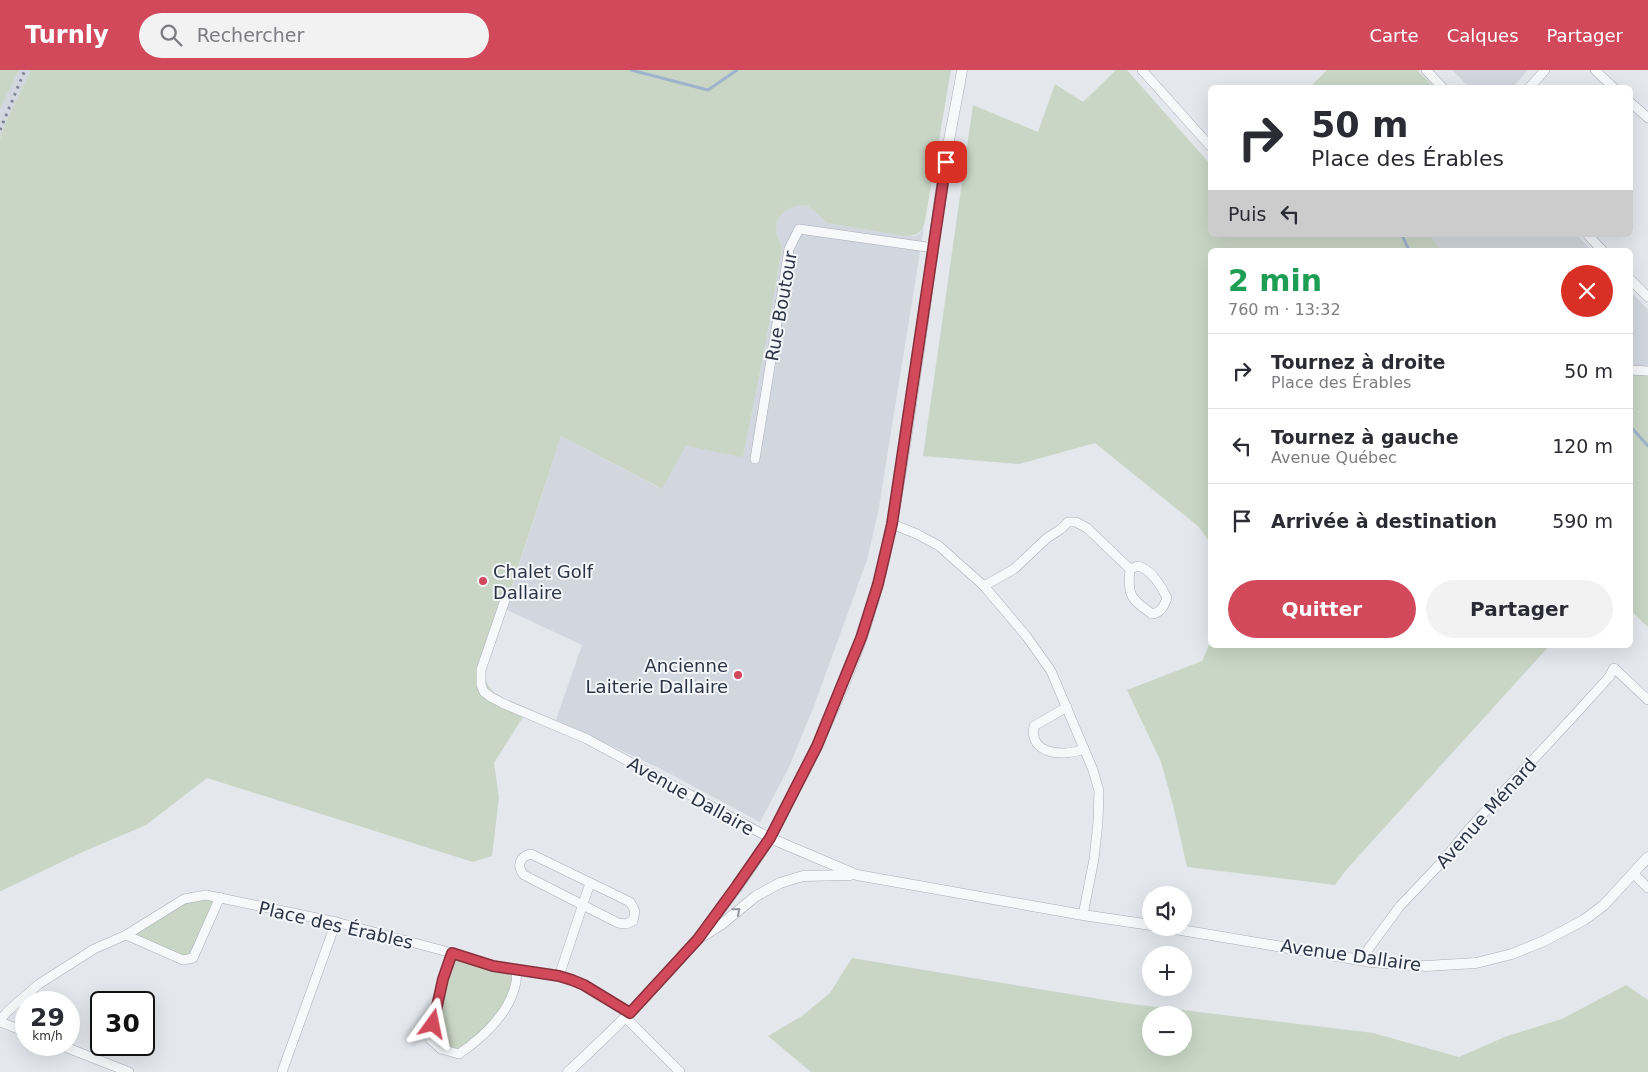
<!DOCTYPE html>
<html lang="fr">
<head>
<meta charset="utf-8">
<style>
	body { margin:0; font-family:"DejaVu Sans",sans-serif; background:#f2f2f3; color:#2b2b33; height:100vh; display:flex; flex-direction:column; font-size:19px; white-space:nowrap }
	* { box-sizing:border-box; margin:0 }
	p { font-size:16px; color:#7c7c81 }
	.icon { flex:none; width:28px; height:28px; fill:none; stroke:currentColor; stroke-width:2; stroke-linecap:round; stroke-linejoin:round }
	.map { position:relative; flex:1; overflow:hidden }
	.side { position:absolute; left:1208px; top:178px; width:425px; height:400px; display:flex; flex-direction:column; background:#fff; border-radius:8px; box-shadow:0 5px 20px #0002 }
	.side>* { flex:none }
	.top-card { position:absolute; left:1208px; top:15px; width:425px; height:152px; border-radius:8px; box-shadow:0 5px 20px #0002; background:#fff; color:#2b2b33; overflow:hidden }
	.tools { position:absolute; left:1142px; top:816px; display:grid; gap:10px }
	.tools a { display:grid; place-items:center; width:50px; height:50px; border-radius:50%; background:#fff; box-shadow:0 5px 20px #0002; font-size:25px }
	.speed { position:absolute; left:15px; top:921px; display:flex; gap:10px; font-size:25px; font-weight:700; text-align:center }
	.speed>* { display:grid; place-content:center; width:65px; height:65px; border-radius:50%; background:#fff; box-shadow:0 5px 20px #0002; line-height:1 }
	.speed small { font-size:12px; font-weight:400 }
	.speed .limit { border:2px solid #111; border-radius:8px; background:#fff; color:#111 }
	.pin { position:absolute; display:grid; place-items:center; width:42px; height:42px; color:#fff; margin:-21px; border-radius:10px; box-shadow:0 2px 8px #0006 }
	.me { position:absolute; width:55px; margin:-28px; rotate:12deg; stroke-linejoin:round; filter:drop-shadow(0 0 4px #0008) }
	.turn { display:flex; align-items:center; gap:18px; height:105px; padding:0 20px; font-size:22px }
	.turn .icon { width:65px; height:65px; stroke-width:2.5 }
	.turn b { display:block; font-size:35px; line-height:42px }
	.then { display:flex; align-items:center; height:48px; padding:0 20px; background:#0003; gap:10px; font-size:19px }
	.round { display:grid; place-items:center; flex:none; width:52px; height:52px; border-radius:26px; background:#f2f2f3 }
	.headline { display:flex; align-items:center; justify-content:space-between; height:85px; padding:0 20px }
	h1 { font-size:30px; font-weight:700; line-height:38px; color:#1e9e55 }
	.button { display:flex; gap:10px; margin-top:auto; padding:10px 20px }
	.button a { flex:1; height:58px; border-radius:30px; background:#d1495b; color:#fff; font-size:20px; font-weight:700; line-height:58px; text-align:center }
	.button a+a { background:#f2f2f3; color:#2b2b33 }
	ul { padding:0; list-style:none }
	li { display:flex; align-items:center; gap:15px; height:75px; padding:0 20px; border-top:1px solid #e1e1e2 }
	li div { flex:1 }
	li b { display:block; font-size:19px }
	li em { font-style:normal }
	header { display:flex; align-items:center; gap:30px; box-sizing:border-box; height:70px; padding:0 25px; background:#d1495b; color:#fff }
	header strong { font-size:24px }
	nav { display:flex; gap:28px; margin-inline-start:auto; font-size:18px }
	.search { width:350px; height:45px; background:#f2f2f3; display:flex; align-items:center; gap:12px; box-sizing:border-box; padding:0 18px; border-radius:28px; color:#7c7c81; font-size:19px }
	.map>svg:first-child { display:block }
	.built { fill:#d2d6de }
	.green { fill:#c9d6c5; fill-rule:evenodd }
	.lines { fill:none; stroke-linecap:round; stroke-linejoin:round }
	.stream { stroke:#9fb4cc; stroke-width:3 }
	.minor-casing { stroke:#a9aeb7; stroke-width:10 }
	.tertiary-casing { stroke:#a9aeb7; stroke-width:11 }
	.minor { stroke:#f7f8fa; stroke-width:9 }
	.tertiary { stroke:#f7f8fa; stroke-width:10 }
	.rail { stroke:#7d8696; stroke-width:3; stroke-dasharray:2.5 5; stroke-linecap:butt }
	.oneway { stroke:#9196a0 }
	.route-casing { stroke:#882f3b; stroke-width:12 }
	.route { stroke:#d1495b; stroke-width:9 }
	.poi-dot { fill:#d1495b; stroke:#f4f6f9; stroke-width:2 }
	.labels { text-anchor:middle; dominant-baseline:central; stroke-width:4; stroke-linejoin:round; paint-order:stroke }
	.street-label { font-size:18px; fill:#2b3445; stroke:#f4f6f9 }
	.poi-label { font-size:18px; fill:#2b3445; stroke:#f4f6f9; text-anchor:start }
</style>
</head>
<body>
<header>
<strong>Turnly</strong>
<div class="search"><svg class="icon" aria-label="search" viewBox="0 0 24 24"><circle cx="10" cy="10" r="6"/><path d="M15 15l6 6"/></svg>Rechercher</div>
<nav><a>Carte</a><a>Calques</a><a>Partager</a></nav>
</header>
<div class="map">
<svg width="1648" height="1002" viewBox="0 0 1648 1002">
	<rect width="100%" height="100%" fill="#e4e7ec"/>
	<g class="built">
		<polygon points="19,0 31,0 4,56 0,69 0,39"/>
		<polygon points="1452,0 1528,0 1512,18 1469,17"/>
		<polygon points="802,135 808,136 827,153 904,166 915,166 919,164 924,157 878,443 867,490 814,636 789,697 760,752 659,698 556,650 582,575 505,539 561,366 661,419 686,376 743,386 765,277 782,178 776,161 777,151 782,144 792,137"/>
		<polygon points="1429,165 1577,165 1591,180 1441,180"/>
		<polygon points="1630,221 1648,240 1648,301 1630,300"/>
	</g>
	<g class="green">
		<polygon points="0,0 19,0 0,39"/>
		<path d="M 31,0 L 951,0 L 925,151 C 922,164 916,166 904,166 L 827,153 L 808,136 L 802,135 L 792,137 L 782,144 L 777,151 L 776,161 L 782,178 L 765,277 L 743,387 L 686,376 L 662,419 L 561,366 L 484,601 C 486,626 509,632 528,639 L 494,693 L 499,727 L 492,786 L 473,792 L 207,708 L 146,755 L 78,784 L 1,821 L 0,821 L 0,69 L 4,56 Z"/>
		<polygon points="1116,0 1127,0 1210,94 1210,165 1429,165 1441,180 1210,180 1210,473 1199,457 1095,373 1019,394 923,386 973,35 1038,62 1055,14 1083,32"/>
		<polygon points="1327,0 1417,0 1434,17 1310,17"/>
		<polygon points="1630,300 1648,301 1648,557 1630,540"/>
		<polygon points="1210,573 1210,575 1550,575 1346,800 1335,815 1187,797 1173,735 1161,692 1127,620 1202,591"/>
		<polygon points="220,827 198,878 183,890 126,865 184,829"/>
		<polygon points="452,883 517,900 504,942 459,984 430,969"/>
		<path d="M 852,888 L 1124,933 L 1373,963 L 1459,987 L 1507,966 L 1562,949 L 1626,915 L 1648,930 L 1648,1002 L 811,1002 L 768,966 L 802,946 L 830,923 ZM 1151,945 L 1184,945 L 1184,978 L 1151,978 Z"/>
	</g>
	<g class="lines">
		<g class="stream">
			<polyline points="631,0 708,20 737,0"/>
			<polyline points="1402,165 1409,180"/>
			<polyline points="1630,356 1648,376"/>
		</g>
		<defs>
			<g id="minor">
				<polyline points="1142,0 1210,76"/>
				<polyline points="1426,0 1443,18"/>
				<polyline points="1595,0 1614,18"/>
				<polyline points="1529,18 1545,0"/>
				<polyline points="1630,32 1648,48"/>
				<polyline points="1588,165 1602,180"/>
				<polyline points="1630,209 1648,227"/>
				<polyline points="1630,300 1648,301"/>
				<polyline points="755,389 789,179 799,159 934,178"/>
				<polyline points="892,454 917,464 939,476 984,516 1027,567 1051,601 1093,700 1099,721 1098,752 1094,789 1083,845"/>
				<path d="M 1138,496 C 1151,499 1162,517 1167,528 C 1164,536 1161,543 1152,544 C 1131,529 1127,526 1130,499 Z"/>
				<polyline points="984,516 1014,499 1047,468 1061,459 1068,452 1076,452 1087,458 1130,499"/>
				<polyline points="506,527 481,600 481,615 484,622 491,627 502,633 587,669 770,768"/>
				<path d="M 1067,637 L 1034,656 C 1028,685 1065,687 1084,679"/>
				<path d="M 531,784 L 630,832 L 635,841 L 633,851 L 626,854 L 618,853 L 524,805 C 516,796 520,786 531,784 Z"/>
				<polyline points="1634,804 1648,818"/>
				<polyline points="126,865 183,890 193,888 220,827"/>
				<path d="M 452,883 L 443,909 L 430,969 L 441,979 L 459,984 C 482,968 508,945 515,916 C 517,911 516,905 517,900"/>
				<polyline points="1361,889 1400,836 1440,794 1469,759 1582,637 1609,607 1614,598 1648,630"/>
				<polyline points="559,906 590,813"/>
				<polyline points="626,948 680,1002"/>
				<polyline points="0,950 8,941 39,914 94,879 126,865 184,829 206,825 336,852 452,883 493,896 559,906 572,910 584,915 630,943"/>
				<polyline points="0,952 26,962"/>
				<polyline points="60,975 129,1002"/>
				<polyline points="282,1002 336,852"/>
			</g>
			<g id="tertiary">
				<polyline points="770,768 857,805 1083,845 1151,855"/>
				<polyline points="1169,858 1372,892 1426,896 1476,893 1512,884 1544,871 1584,850 1604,835 1648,787"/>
				<polyline points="703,866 722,854 756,826 780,813 803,806 850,805"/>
				<path d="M 568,1002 C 641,935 712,861 765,776 C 777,758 786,737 796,717 C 830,652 861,583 879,511 C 900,427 910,339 923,253 C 930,200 937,146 945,93 C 950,62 957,31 962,0"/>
			</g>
		</defs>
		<use href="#minor" class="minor-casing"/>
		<use href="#tertiary" class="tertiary-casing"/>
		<use href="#minor" class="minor"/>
		<use href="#tertiary" class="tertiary"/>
		<polyline class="rail" points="0,60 25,0"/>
	</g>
	<defs><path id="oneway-chevron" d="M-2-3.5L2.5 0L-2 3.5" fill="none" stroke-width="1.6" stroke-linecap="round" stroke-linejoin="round" transform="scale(1.25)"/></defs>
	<use class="oneway" href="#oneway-chevron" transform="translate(737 841) rotate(-40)"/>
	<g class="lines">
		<defs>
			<polyline id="route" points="433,954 443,909 452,883 493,896 559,906 572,910 584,915 630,943 698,869 736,817 770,768 817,676 861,568 878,514 892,454 946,92"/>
		</defs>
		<use href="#route" class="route-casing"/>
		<use href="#route" class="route"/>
	</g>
	<g class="poi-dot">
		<circle cx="483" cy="511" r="5"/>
		<circle cx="738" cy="605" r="5"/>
	</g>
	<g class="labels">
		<g class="street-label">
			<text transform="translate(781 236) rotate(-80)">Rue Boutour</text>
			<text transform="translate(691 726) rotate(29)">Avenue Dallaire</text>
			<text transform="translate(1486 743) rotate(-48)">Avenue Ménard</text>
			<text transform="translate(336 855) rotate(13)">Place des Érables</text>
			<text transform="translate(1351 885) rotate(8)">Avenue Dallaire</text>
		</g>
		<g class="poi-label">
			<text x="493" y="501">Chalet Golf<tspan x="493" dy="21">Dallaire</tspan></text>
			<text x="728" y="595" text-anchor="end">Ancienne<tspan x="728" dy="21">Laiterie Dallaire</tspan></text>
		</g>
	</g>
</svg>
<div class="tools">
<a><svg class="icon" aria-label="sound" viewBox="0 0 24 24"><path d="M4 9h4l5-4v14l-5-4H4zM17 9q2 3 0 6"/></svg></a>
<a>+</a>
<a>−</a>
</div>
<div class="speed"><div>29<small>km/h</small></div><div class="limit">30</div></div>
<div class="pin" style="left:946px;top:92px;background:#d93025"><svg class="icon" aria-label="arrive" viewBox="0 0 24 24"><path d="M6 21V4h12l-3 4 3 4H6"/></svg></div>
<svg class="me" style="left:433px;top:954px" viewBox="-20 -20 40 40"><path d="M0-17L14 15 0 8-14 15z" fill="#d1495b" stroke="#fff" stroke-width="4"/></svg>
<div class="top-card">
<div class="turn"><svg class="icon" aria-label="right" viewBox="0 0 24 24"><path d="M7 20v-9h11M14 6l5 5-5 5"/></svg><div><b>50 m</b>Place des Érables</div></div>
<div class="then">Puis<svg class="icon" aria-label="left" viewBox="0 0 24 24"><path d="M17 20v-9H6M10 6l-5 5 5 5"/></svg></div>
</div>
<section class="side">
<div class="headline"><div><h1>2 min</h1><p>760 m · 13:32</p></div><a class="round" style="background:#d93025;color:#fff"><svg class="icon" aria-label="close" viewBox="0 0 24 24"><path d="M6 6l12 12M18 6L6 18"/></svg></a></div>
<ul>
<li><svg class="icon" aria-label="right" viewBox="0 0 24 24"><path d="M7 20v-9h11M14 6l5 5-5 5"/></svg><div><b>Tournez à droite</b><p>Place des Érables</p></div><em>50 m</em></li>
<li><svg class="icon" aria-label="left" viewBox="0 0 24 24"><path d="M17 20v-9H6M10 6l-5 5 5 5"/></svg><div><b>Tournez à gauche</b><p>Avenue Québec</p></div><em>120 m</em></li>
<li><svg class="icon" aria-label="arrive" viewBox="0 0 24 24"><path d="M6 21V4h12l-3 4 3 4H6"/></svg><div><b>Arrivée à destination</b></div><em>590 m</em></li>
</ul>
<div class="button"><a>Quitter</a><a>Partager</a></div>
</section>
</div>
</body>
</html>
